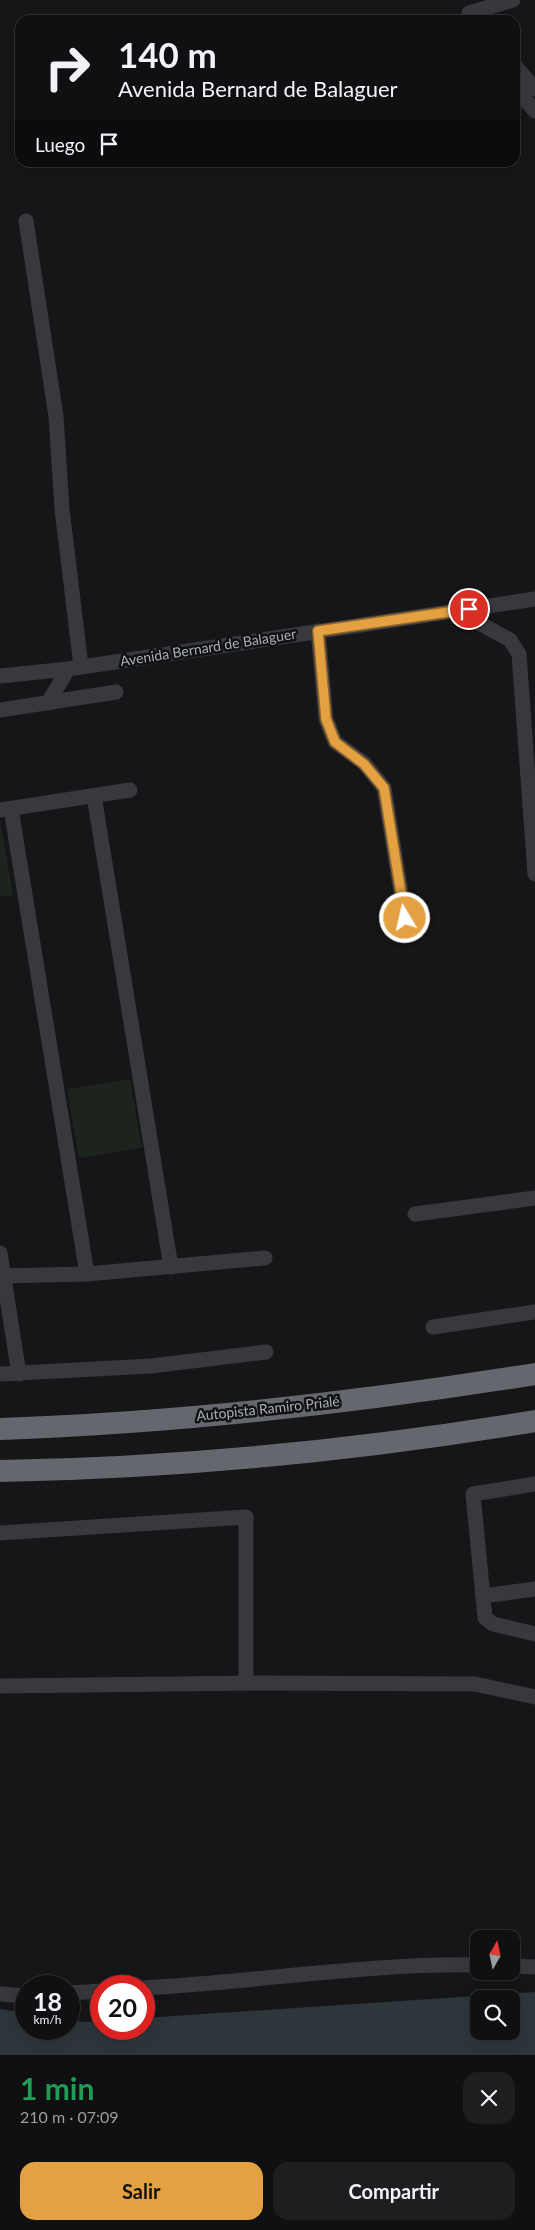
<!DOCTYPE html>
<html lang="es">
<head>
<meta charset="utf-8">
<style>
	body { margin:0; font-family:Lato,sans-serif; background:#1e1e20; color:#f1f3f6; height:100vh; display:flex; flex-direction:column; font-size:19px; white-space:nowrap }
	* { box-sizing:border-box; margin:0 }
	p { font-size:16px; color:#9c9d9f }
	.icon { flex:none; width:28px; height:28px; fill:none; stroke:currentColor; stroke-width:2; stroke-linecap:round; stroke-linejoin:round }
	.map { position:relative; height:2055px; overflow:hidden }
	.side { display:flex; flex-direction:column; background:#101012; flex:1 }
	.side>* { flex:none }
	.banner { position:absolute; left:15px; top:15px; width:505px; height:152px; border-radius:15px; box-shadow:0 5px 20px #0002,0 0 0 1px #303032; background:#101012; color:#f1f3f6; overflow:hidden }
	.needle { width:32px; rotate:9deg }
	.buttons { position:absolute; left:470px; top:1930px; display:grid; gap:10px }
	.buttons a { display:grid; place-items:center; width:50px; height:50px; border-radius:10px; background:#101012; box-shadow:0 5px 20px #0002,0 0 0 1px #303032; font-size:25px }
	.speed { position:absolute; left:15px; top:1975px; display:flex; gap:10px; font-size:25px; font-weight:700; text-align:center }
	.speed>* { display:grid; place-content:center; width:65px; height:65px; border-radius:50%; background:#101012; box-shadow:0 5px 20px #0002,0 0 0 1px #303032; line-height:1 }
	.speed small { font-size:12px; font-weight:400 }
	.speed .limit { border:8px solid #d22; background:#fff; color:#111 }
	.pin { position:absolute; display:grid; place-items:center; width:42px; height:42px; color:#fff; margin:-21px; border:2px solid #fff; border-radius:50%; box-shadow:0 1px 5px #0007 }
	.me { position:absolute; width:55px; margin:-28px; rotate:351deg; stroke-linejoin:round; filter:drop-shadow(0 0 4px #0008) }
	.turn { display:flex; align-items:center; gap:18px; height:105px; padding:0 20px; font-size:22px }
	.turn .icon { width:65px; height:65px; stroke-width:2.5 }
	.turn b { display:block; font-size:35px; line-height:42px }
	.then { display:flex; align-items:center; height:48px; padding:0 20px; background:#0003; gap:10px; font-size:19px }
	.round { display:grid; place-items:center; flex:none; width:52px; height:52px; border-radius:15px; background:#1e1e20 }
	.head { display:flex; align-items:center; justify-content:space-between; height:85px; padding:0 20px }
	h1 { font-size:30px; font-weight:700; line-height:38px; color:#1e9e55 }
	.button { display:flex; gap:10px; margin-top:auto; padding:10px 20px }
	.button a { flex:1; height:58px; border-radius:15px; background:#e4a142; color:#111; font-size:20px; font-weight:700; line-height:58px; text-align:center }
	.button a+a { background:#1e1e20; color:#f1f3f6 }
	.map>svg:first-child { display:block }
	.green { fill:#1d231d }
	.water { fill:#2d363b; fill-rule:evenodd }
	.lines { fill:none; stroke-linecap:round; stroke-linejoin:round }
	.minor { stroke:#37393d; stroke-width:15 }
	.highway { stroke:#64676d; stroke-width:22 }
	.route-casing { stroke:#94692b; stroke-width:12 }
	.route { stroke:#e4a142; stroke-width:9 }
	.labels { text-anchor:middle; dominant-baseline:central; stroke-width:5; stroke-linejoin:round; paint-order:stroke }
	.street-label { font-size:14px; fill:#a9aeb7; stroke:#111113 }
</style>
</head>
<body>
<div class="map">
<svg width="535" height="2055" viewBox="0 0 535 2055">
	<rect width="100%" height="100%" fill="#161618"/>
	<g class="green">
		<polygon points="0,819 13,895 0,897"/>
		<polygon points="130,1079 142,1148 79,1158 67,1089"/>
	</g>
	<path class="water" d="M 535,1992 L 535,2055 L 0,2055 L 0,2009 L 26,2013 L 26,2029 L 69,2029 L 69,2020 L 86,2022 L 101,2021 L 101,2029 L 144,2029 L 144,2018 ZM 479,1999 L 511,1999 L 511,2031 L 479,2031 Z"/>
	<g class="lines">
		<g class="minor">
			<polyline points="469,13 513,0"/>
			<polyline points="515,66 535,89"/>
			<polyline points="515,88 535,111"/>
			<polyline points="26,221 56,416 62,509 81,666"/>
			<polyline points="469,609 479,623 510,640 519,654 535,874"/>
			<polyline points="318,631 326,719 335,742 364,763 384,788 405,917"/>
			<polyline points="0,676 68,669 535,599"/>
			<polyline points="48,703 68,669"/>
			<polyline points="0,710 116,692"/>
			<polyline points="94,796 171,1267"/>
			<polyline points="11,809 87,1274"/>
			<polyline points="0,810 130,790"/>
			<polyline points="415,1214 535,1198"/>
			<polyline points="0,1253 19,1374"/>
			<polyline points="0,1276 87,1274 265,1258"/>
			<polyline points="433,1327 535,1312"/>
			<polyline points="0,1374 151,1366 266,1352"/>
			<polyline points="535,1484 473,1494 485,1618 493,1624 535,1634"/>
			<polyline points="0,1533 246,1517 246,1683"/>
			<polyline points="483,1596 535,1589"/>
			<polyline points="0,1686 256,1683 475,1684 535,1697"/>
			<polyline points="511,1966 535,1967"/>
			<path d="M 144,1988 C 255,1982 367,1963 479,1965"/>
			<polyline points="69,1993 101,1991"/>
			<polyline points="0,1994 26,1996"/>
		</g>
		<g class="highway">
			<path d="M 0,1429 C 178,1423 360,1402 535,1374"/>
			<path d="M 0,1471 C 179,1468 359,1450 535,1421"/>
		</g>
	</g>
	<g class="lines">
		<defs>
			<polyline id="route" points="405,918 384,788 364,764 335,742 326,719 318,631 469,609"/>
		</defs>
		<use href="#route" class="route-casing"/>
		<use href="#route" class="route"/>
	</g>
	<g class="labels">
		<g class="street-label">
			<text transform="translate(208 647) rotate(-9)">Avenida Bernard de Balaguer</text>
			<text transform="translate(268 1408) rotate(-6)">Autopista Ramiro Prialé</text>
		</g>
	</g>
</svg>
<div class="buttons">
<a><svg class="needle" viewBox="-14 -14 28 28"><path d="M0-13l5 13h-10z" fill="#e53935"/><path d="M0 13l5-13h-10z" fill="#9c9d9f"/></svg></a>
<a><svg class="icon" aria-label="search" viewBox="0 0 24 24"><circle cx="10" cy="10" r="6"/><path d="M15 15l6 6"/></svg></a>
</div>
<div class="speed"><div>18<small>km/h</small></div><div class="limit">20</div></div>
<div class="pin" style="left:469px;top:609px;background:#d93025"><svg class="icon" aria-label="arrive" viewBox="0 0 24 24"><path d="M6 21V4h12l-3 4 3 4H6"/></svg></div>
<svg class="me" style="left:405px;top:918px" viewBox="-20 -20 40 40"><circle r="17" fill="#e4a142" stroke="#fff" stroke-width="3"/><path d="M0-11L8 9 0 5-8 9z" fill="#fff"/></svg>
<div class="banner">
<div class="turn"><svg class="icon" aria-label="right" viewBox="0 0 24 24"><path d="M7 20v-9h11M14 6l5 5-5 5"/></svg><div><b>140 m</b>Avenida Bernard de Balaguer</div></div>
<div class="then">Luego<svg class="icon" aria-label="arrive" viewBox="0 0 24 24"><path d="M6 21V4h12l-3 4 3 4H6"/></svg></div>
</div>
</div>
<section class="side">
<div class="head"><div><h1>1 min</h1><p>210 m · 07:09</p></div><a class="round"><svg class="icon" aria-label="close" viewBox="0 0 24 24"><path d="M6 6l12 12M18 6L6 18"/></svg></a></div>
<div class="button"><a>Salir</a><a>Compartir</a></div>
</section>
</body>
</html>
